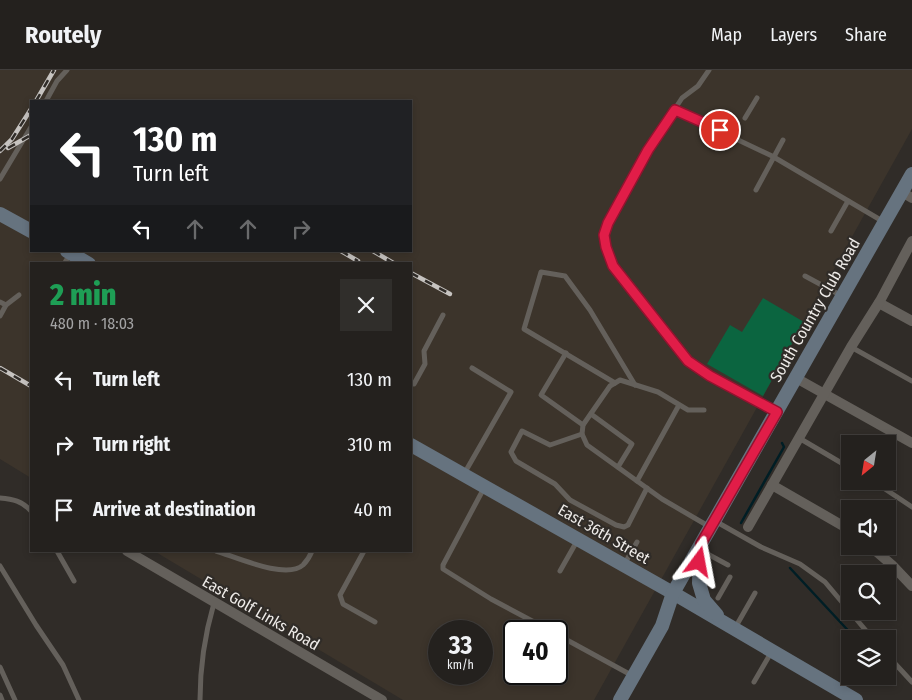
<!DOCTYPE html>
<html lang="en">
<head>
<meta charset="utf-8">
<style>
	body { margin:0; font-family:"Fira Sans Condensed",sans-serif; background:#302e2b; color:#f1f3f6; height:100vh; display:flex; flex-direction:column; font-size:19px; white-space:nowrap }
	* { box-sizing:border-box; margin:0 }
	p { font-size:16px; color:#a3a3a4 }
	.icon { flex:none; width:28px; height:28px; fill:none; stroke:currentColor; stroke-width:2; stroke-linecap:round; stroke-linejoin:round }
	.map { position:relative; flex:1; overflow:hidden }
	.side { position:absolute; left:30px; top:192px; width:382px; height:290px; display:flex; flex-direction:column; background:#24211e; border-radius:0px; box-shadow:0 2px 8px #0003,0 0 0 1px #413e3c }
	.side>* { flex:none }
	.guide { position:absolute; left:30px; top:30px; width:382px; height:152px; border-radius:0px; box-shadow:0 2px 8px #0003,0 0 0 1px #413e3c; background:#202124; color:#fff; overflow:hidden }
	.needle { width:32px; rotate:210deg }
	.controls { position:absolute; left:841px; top:365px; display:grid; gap:10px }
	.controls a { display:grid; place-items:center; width:55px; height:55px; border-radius:0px; background:#24211e; box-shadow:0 2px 8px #0003,0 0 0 1px #413e3c; font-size:25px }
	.speed { position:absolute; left:428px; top:550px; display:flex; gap:10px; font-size:25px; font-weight:700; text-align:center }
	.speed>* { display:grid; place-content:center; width:65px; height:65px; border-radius:50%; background:#24211e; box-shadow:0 2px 8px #0003,0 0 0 1px #413e3c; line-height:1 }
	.speed small { font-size:12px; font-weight:400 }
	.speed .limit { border:2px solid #111; border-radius:8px; background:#fff; color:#111 }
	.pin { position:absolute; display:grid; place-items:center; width:42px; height:42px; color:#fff; margin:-21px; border:2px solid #fff; border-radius:50%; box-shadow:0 1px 5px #0007 }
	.me { position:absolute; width:55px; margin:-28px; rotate:13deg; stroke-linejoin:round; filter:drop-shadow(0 0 4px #0008) }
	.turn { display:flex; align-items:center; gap:18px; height:105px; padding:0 20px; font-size:22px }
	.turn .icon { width:65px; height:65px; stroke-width:2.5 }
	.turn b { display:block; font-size:35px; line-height:42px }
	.lanes { display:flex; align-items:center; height:48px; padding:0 20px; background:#0003; justify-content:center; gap:25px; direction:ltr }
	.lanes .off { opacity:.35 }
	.round { display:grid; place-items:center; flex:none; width:52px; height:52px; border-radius:0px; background:#302e2b }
	.headline { display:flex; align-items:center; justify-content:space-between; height:85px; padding:0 20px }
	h1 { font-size:30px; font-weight:800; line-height:38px; color:#1e9e55 }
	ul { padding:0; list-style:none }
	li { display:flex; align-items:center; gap:15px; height:65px; padding:0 20px }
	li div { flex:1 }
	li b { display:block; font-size:19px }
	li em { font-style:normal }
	header { display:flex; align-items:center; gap:30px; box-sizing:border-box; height:70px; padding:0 25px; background:#24211e; border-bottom:1px solid #413e3c }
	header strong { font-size:24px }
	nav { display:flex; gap:28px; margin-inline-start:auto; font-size:18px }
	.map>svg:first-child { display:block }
	.built { fill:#3c342b; fill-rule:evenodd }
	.green { fill:#0b6540 }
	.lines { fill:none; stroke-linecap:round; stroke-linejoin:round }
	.stream { stroke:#001e25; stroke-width:2.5 }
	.lane { stroke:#64605b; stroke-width:5 }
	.street { stroke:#64605b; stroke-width:10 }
	.secondary { stroke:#66737f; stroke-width:14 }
	.rail-casing { stroke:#c6c3c0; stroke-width:4.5 }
	.rail { stroke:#302c28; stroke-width:2.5; stroke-dasharray:8; stroke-linecap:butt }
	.route-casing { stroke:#92132f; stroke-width:12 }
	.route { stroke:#e11d48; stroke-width:9 }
	.labels { text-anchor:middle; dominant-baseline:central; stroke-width:4.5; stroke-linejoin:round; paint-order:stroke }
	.street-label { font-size:16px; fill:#eeebe8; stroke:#302c28 }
</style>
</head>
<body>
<header>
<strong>Routely</strong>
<nav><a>Map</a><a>Layers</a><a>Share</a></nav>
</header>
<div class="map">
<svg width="912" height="630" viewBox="0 0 912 630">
	<rect width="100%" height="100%" fill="#302c28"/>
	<path class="built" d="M 0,0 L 912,0 L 912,59 L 594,630 L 403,630 L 154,481 L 411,481 L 411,194 L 31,194 L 31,408 L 0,389 ZM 31,31 L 411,31 L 411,181 L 31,181 ZM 439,561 L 481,561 L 481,604 L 439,604 ZM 514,561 L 556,561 L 556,604 L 514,604 Z"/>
	<polygon class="green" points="763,228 804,252 763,326 707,294 730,255 742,262"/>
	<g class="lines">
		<g class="stream">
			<polyline points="741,453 784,377 782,373"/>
			<polyline points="790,498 856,569"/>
		</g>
		<g class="lane">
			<polyline points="709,0 698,16 682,28 648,80 608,153 604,165 606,177 613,197 688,291 710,306 776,342"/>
			<polyline points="46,31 57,11 67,0"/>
			<polyline points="675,40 772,86 884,152"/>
			<polyline points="745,48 757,28"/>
			<polyline points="0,109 31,57"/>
			<polyline points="756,120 783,70"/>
			<polyline points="831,161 848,131"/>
			<polyline points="64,194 70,184"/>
			<polyline points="805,206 842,226"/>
			<polyline points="0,232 6,235 0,246"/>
			<polyline points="6,235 19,225"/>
			<polyline points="851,277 912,311"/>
			<polyline points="566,283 541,325 583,355"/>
			<polyline points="615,313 524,259 541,202 565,206 590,240 635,315"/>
			<polyline points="414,314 425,294 424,281 443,245"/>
			<polyline points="704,340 688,340 658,322 620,310 610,316 583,355 582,364 587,375 662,429 710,457"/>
			<polyline points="591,344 632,374 618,397"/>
			<polyline points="582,364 550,375 522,361 511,382 516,391 555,414 570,430 616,455 624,457 628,455 647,418"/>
			<polyline points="799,368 850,398"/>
			<polyline points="464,404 511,322 472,298"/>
			<polyline points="637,411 679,335"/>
			<polyline points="873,411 912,437"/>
			<polyline points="484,418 443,495 443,499 491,529 551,561"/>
			<path d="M 0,428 C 13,429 22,431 31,441"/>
			<polyline points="715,451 761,477 800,494 825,512 873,569"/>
			<polyline points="57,481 74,511"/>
			<path d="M 216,481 C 236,487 286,510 303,495 C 307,491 310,486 312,481"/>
			<polyline points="364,481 340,525 343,534 375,552"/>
			<polyline points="702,481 728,495"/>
			<polyline points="625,493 637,472"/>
			<polyline points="0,496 36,555 63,595 79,630"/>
			<polyline points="560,501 577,471"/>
			<polyline points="718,528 730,507"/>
			<polyline points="735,558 755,523"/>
			<polyline points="556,564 633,606"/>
			<polyline points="888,586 912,612"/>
			<polyline points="0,597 15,630"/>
			<polyline points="754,612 772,581"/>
			<polyline points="0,625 2,630"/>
			<path d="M 200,630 C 200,597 205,564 214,533"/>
		</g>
		<g class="street">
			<polyline points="902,122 912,128"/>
			<polyline points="879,233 912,251"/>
			<polyline points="796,308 912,373"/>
			<polyline points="772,415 850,460"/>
			<polyline points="748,457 851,277 880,231 912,171"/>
			<polyline points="870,476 892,495 912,516"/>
			<polyline points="127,481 382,630"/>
		</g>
		<g class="secondary">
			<polyline points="0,144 31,161"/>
			<polyline points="67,181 89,194"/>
			<polyline points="411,375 673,523 856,630"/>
			<polyline points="700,480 699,513 704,530 717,545"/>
			<polyline points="620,630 662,556 673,523 912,104"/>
		</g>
		<defs>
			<g id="rail">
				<polyline points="36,31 54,0"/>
				<polyline points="8,78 31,65"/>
				<polyline points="0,81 12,69 31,39"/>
				<polyline points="341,181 358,191"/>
				<polyline points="373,181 395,194"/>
				<polyline points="411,203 450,224"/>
				<polyline points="0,298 31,316"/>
			</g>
		</defs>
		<use href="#rail" class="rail-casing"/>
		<use href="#rail" class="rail"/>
	</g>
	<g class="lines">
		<defs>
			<polyline id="route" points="699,492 701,474 777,342 710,306 688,291 613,196 606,177 604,165 608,153 648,80 675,40 720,60"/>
		</defs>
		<use href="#route" class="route-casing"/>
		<use href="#route" class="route"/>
	</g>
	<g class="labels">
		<g class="street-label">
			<text transform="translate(815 240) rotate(-60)">South Country Club Road</text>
			<text transform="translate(604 464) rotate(30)">East 36th Street</text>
			<text transform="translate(261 543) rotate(30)">East Golf Links Road</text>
		</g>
	</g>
</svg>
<div class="controls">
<a><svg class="needle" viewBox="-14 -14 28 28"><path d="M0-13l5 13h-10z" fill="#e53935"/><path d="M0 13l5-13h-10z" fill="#a3a3a4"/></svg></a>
<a><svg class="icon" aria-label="sound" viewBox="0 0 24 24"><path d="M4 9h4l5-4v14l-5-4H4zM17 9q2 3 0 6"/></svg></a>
<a><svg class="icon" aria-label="search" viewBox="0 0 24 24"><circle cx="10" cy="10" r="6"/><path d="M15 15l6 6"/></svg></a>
<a><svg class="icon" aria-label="layers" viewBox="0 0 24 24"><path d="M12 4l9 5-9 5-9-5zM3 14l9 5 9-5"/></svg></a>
</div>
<div class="speed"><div>33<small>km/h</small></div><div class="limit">40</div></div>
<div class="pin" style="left:720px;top:60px;background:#d93025"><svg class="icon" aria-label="arrive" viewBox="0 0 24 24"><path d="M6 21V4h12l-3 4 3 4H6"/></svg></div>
<svg class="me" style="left:699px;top:492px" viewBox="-20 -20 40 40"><path d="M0-17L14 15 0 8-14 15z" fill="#e11d48" stroke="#fff" stroke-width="4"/></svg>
<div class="guide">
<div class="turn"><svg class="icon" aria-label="left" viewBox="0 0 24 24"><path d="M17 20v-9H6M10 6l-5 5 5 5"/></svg><div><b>130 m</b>Turn left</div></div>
<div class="lanes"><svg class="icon" aria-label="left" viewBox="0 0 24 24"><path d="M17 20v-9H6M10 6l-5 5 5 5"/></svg><svg class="icon off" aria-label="ahead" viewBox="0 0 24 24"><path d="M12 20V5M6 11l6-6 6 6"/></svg><svg class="icon off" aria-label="ahead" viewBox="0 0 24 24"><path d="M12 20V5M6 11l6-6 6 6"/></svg><svg class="icon off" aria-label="right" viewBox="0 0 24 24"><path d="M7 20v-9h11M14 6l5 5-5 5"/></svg></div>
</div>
<section class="side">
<div class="headline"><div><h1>2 min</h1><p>480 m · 18:03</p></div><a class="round"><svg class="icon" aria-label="close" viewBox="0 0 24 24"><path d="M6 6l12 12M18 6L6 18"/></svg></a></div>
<ul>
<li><svg class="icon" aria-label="left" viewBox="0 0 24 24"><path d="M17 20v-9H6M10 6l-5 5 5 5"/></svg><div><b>Turn left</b></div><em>130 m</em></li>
<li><svg class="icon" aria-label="right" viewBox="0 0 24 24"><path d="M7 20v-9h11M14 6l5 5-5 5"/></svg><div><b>Turn right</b></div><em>310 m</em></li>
<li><svg class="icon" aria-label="arrive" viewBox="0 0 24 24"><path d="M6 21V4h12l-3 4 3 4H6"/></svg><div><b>Arrive at destination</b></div><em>40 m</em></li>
</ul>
</section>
</div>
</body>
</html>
